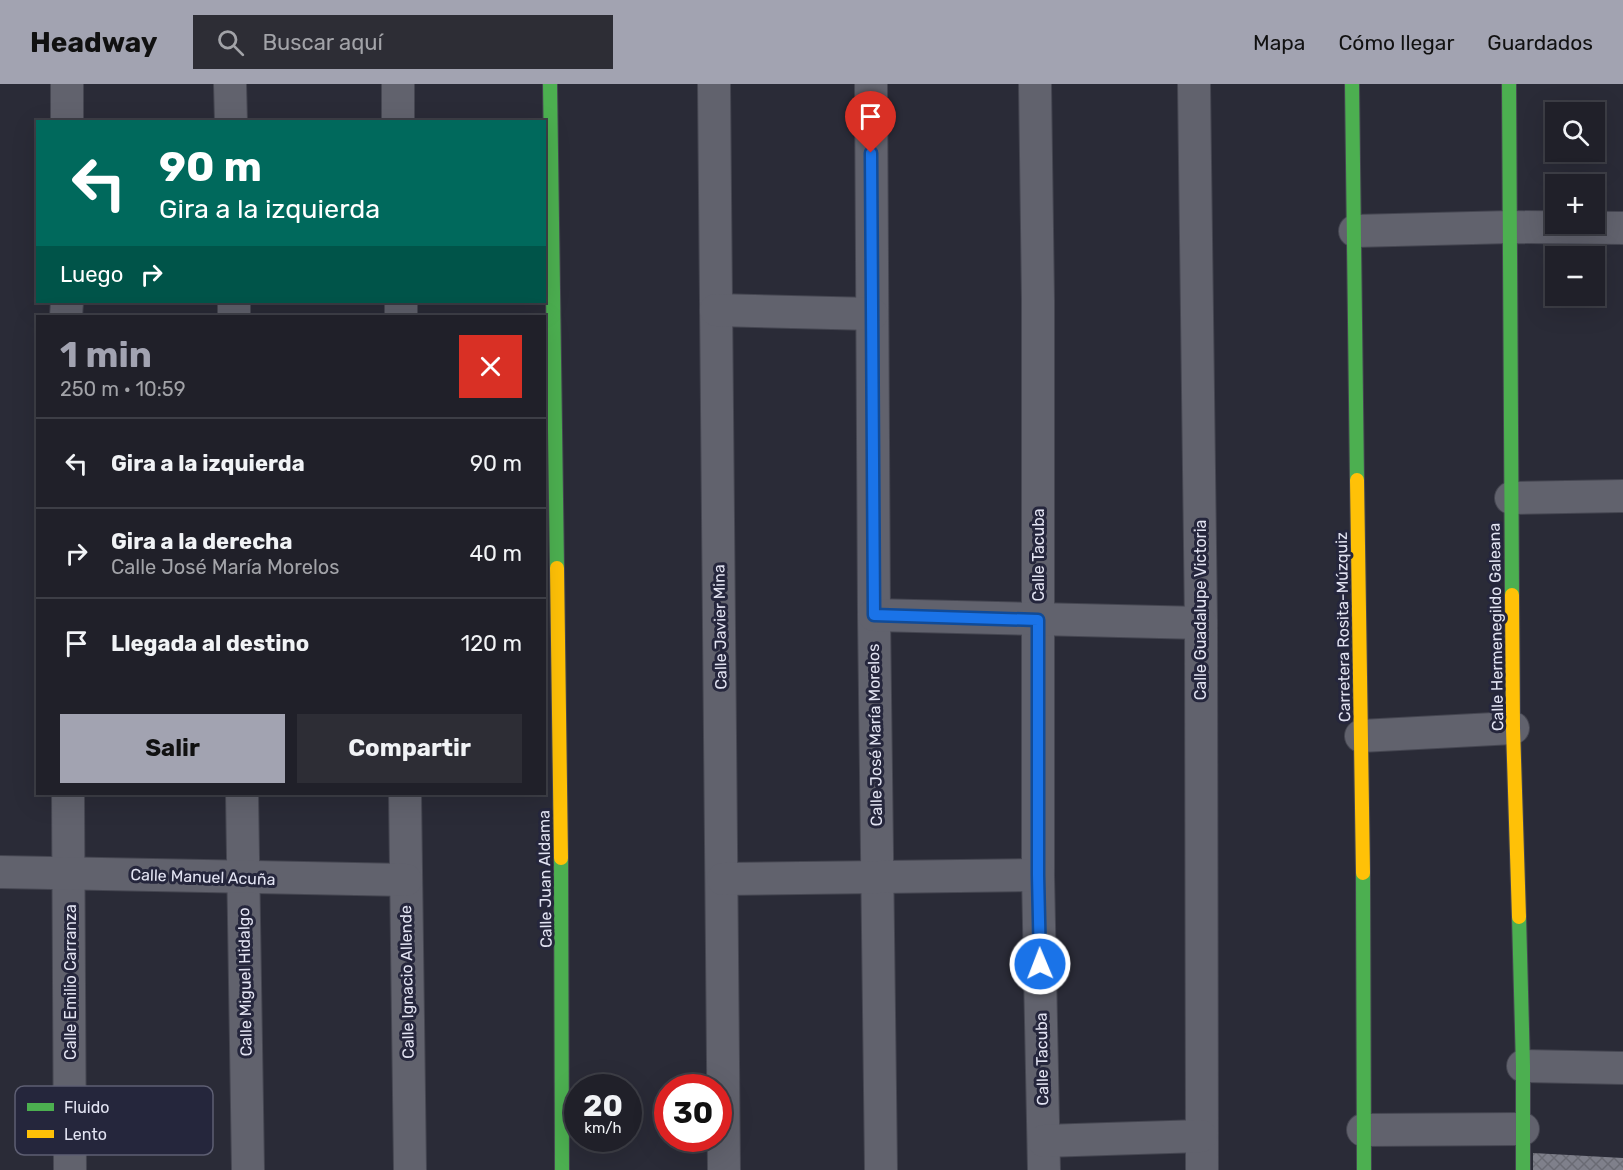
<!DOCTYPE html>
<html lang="es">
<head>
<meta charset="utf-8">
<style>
	body { margin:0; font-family:Rubik,sans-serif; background:#2d2d35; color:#f1f3f6; height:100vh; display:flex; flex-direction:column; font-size:22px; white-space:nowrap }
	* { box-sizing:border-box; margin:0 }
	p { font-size:20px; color:#a2a3a8 }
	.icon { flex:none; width:33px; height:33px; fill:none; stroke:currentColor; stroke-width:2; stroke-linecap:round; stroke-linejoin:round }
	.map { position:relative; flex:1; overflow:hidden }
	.details { position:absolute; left:36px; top:231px; width:510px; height:480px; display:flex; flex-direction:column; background:#202029; border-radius:0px; box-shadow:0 6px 24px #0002,0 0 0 2px #3d3e46 }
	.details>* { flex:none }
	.hud { position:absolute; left:36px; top:36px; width:510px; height:183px; border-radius:0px; box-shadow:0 6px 24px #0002,0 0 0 2px #3d3e46; background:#00695c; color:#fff; overflow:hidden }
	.tools { position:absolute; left:1545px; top:18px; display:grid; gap:12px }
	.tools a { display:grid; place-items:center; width:60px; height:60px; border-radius:0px; background:#202029; box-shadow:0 6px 24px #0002,0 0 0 2px #3d3e46; font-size:30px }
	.speed { position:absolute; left:564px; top:990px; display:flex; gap:12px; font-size:30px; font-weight:700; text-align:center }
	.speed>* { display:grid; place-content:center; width:78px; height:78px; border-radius:50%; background:#202029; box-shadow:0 6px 24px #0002,0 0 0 2px #3d3e46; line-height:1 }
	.speed small { font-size:15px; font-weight:400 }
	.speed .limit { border:9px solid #d22; background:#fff; color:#111 }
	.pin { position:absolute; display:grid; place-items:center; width:51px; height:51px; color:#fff; margin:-62px -26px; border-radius:50% 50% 50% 0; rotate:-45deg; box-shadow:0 0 6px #0007 }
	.pin .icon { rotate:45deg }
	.me { position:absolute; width:66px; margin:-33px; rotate:359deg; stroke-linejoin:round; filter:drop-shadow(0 0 4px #0008) }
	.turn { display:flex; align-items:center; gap:21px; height:126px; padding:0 24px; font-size:27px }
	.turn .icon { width:78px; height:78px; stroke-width:2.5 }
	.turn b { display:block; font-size:42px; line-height:51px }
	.then { display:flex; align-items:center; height:57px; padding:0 24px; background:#0003; gap:12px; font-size:22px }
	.round { display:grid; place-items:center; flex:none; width:63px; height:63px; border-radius:0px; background:#2d2d35 }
	.summary { display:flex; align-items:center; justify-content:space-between; height:102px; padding:0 24px }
	h1 { font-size:36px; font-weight:700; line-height:45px; color:#a2a3b1 }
	.primary-button { display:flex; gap:12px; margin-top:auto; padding:12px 24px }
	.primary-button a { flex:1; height:69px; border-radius:0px; background:#a2a3b1; color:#111; font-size:24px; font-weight:700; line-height:69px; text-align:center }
	.primary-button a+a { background:#2d2d35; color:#f1f3f6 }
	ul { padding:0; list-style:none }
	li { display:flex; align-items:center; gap:18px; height:90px; padding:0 24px; border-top:2px solid #3d3e46 }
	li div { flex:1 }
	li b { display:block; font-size:22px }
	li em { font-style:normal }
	header { display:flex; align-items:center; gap:36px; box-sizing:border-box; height:84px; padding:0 30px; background:#a2a3b1; color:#111 }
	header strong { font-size:28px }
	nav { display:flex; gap:33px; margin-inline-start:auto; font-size:21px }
	.search { width:420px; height:54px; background:#2d2d35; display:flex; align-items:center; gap:15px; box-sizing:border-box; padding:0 21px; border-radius:0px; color:#a2a3a8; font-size:22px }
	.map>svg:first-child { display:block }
	.building { fill:url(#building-cross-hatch) }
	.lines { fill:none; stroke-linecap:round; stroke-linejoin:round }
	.street-casing { stroke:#454651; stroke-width:34 }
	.fast-casing { stroke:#454651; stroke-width:16 }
	.slow-casing { stroke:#454651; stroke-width:16 }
	.street { stroke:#61626d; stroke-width:32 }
	.fast { stroke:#4caf50; stroke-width:14 }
	.slow { stroke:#ffc107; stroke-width:14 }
	.route-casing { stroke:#114b97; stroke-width:15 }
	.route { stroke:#1a73e8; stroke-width:10 }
	.labels { text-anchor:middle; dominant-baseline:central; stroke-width:6; stroke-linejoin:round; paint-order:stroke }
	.street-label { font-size:16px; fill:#e3e4f3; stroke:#25263c }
	.key { fill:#25263c; stroke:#5e5f73; stroke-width:1.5 }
	.key-label { font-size:16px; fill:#e3e4f3 }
</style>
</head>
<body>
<header>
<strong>Headway</strong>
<div class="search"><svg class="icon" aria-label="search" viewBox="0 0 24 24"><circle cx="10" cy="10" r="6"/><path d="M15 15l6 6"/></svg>Buscar aquí</div>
<nav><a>Mapa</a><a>Cómo llegar</a><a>Guardados</a></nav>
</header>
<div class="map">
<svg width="1623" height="1086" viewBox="0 0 1623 1086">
	<defs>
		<pattern id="building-cross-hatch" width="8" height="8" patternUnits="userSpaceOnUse" patternTransform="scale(1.5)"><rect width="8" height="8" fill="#7f808b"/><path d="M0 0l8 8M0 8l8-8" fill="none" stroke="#6a6b74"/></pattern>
	</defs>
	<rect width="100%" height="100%" fill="#2a2b37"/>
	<polygon class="building" points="1533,1069 1623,1074 1623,1086 1533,1086"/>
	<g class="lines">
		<defs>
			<g id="street">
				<polyline points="230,0 231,38"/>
				<polyline points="398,0 398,38"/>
				<polyline points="714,0 724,1086"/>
				<polyline points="871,0 874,531 881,1086"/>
				<polyline points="1035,0 1038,217 1038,791 1044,1086"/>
				<polyline points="1194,0 1201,539 1202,1086"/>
				<polyline points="67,38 67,0"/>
				<polyline points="1355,147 1511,143 1623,144"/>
				<polyline points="234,218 234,232"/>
				<polyline points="401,218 401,232"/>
				<polyline points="716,226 872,230"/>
				<polyline points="66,232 67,218"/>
				<polyline points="1511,414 1623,412"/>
				<polyline points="874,531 1201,539"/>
				<polyline points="1361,652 1513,644"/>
				<polyline points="68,710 70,1086"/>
				<polyline points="242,710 248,1086"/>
				<polyline points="405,710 410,1086"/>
				<polyline points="0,788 406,796"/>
				<polyline points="723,795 1038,791"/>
				<polyline points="1523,982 1623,984"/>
				<polyline points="1363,1046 1523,1045"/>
				<polyline points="1044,1057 1201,1052"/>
			</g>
			<g id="fast">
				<polyline points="550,0 557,484"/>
				<polyline points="1352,0 1357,396"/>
				<polyline points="1509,0 1512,511"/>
				<polyline points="561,774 562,1086"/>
				<polyline points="1363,789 1364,1086"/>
				<polyline points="1519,833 1523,982 1523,1086"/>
			</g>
			<g id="slow">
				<polyline points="1357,396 1363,789"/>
				<polyline points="557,484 561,774"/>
				<polyline points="1512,511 1513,644 1519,833"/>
			</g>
		</defs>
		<use href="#street" class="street-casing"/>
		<use href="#fast" class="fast-casing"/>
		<use href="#slow" class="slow-casing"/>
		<use href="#street" class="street"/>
		<use href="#fast" class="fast"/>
		<use href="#slow" class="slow"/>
	</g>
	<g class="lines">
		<defs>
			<polyline id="route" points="871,69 874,531 1038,536 1038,791 1040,880"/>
		</defs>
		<use href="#route" class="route-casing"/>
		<use href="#route" class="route"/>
	</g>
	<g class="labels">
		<g class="street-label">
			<text transform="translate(1038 471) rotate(-90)">Calle Tacuba</text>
			<text transform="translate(1200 526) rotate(-90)">Calle Guadalupe Victoria</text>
			<text transform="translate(720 543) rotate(-91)">Calle Javier Mina</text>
			<text transform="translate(1343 543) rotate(-91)">Carretera Rosita-Múzquiz</text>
			<text transform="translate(1496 543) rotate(-91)">Calle Hermenegildo Galeana</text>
			<text transform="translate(875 651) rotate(-91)">Calle José María Morelos</text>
			<text transform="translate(203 793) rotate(2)">Calle Manuel Acuña</text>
			<text transform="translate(545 795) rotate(-91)">Calle Juan Aldama</text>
			<text transform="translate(70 898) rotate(-90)">Calle Emilio Carranza</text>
			<text transform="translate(245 898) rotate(-91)">Calle Miguel Hidalgo</text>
			<text transform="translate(407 898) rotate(-91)">Calle Ignacio Allende</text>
			<text transform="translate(1042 975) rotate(-91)">Calle Tacuba</text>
		</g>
	</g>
	<rect x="15" y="1002" width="198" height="69" rx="9" class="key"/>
	<rect x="27" y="1019" width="27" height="8" fill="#4caf50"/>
	<rect x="27" y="1046" width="27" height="8" fill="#ffc107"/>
	<g class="key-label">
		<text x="64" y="1029">Fluido</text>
		<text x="64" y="1056">Lento</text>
	</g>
</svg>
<div class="tools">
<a><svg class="icon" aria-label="search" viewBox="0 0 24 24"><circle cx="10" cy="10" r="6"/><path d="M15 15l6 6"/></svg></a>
<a>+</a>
<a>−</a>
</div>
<div class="speed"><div>20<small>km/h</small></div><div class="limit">30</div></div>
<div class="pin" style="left:871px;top:69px;background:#d93025"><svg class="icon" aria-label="arrive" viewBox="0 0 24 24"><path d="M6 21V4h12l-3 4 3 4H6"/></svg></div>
<svg class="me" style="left:1040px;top:880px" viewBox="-20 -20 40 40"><circle r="17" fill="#1a73e8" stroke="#fff" stroke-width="3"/><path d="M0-11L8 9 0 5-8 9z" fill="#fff"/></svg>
<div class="hud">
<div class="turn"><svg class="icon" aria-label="left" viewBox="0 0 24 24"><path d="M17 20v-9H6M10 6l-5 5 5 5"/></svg><div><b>90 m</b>Gira a la izquierda</div></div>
<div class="then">Luego<svg class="icon" aria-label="right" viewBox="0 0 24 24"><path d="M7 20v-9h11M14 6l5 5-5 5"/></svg></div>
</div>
<section class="details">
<div class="summary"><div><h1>1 min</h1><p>250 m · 10:59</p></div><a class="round" style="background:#d93025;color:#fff"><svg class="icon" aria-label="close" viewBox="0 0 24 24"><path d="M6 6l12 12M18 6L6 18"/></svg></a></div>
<ul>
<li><svg class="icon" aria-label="left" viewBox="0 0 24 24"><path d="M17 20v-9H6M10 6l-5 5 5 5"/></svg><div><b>Gira a la izquierda</b></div><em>90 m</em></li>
<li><svg class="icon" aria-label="right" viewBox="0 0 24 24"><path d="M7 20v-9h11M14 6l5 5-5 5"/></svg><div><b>Gira a la derecha</b><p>Calle José María Morelos</p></div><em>40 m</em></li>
<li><svg class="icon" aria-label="arrive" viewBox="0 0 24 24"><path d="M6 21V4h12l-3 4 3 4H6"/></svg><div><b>Llegada al destino</b></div><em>120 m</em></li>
</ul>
<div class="primary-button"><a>Salir</a><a>Compartir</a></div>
</section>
</div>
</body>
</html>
